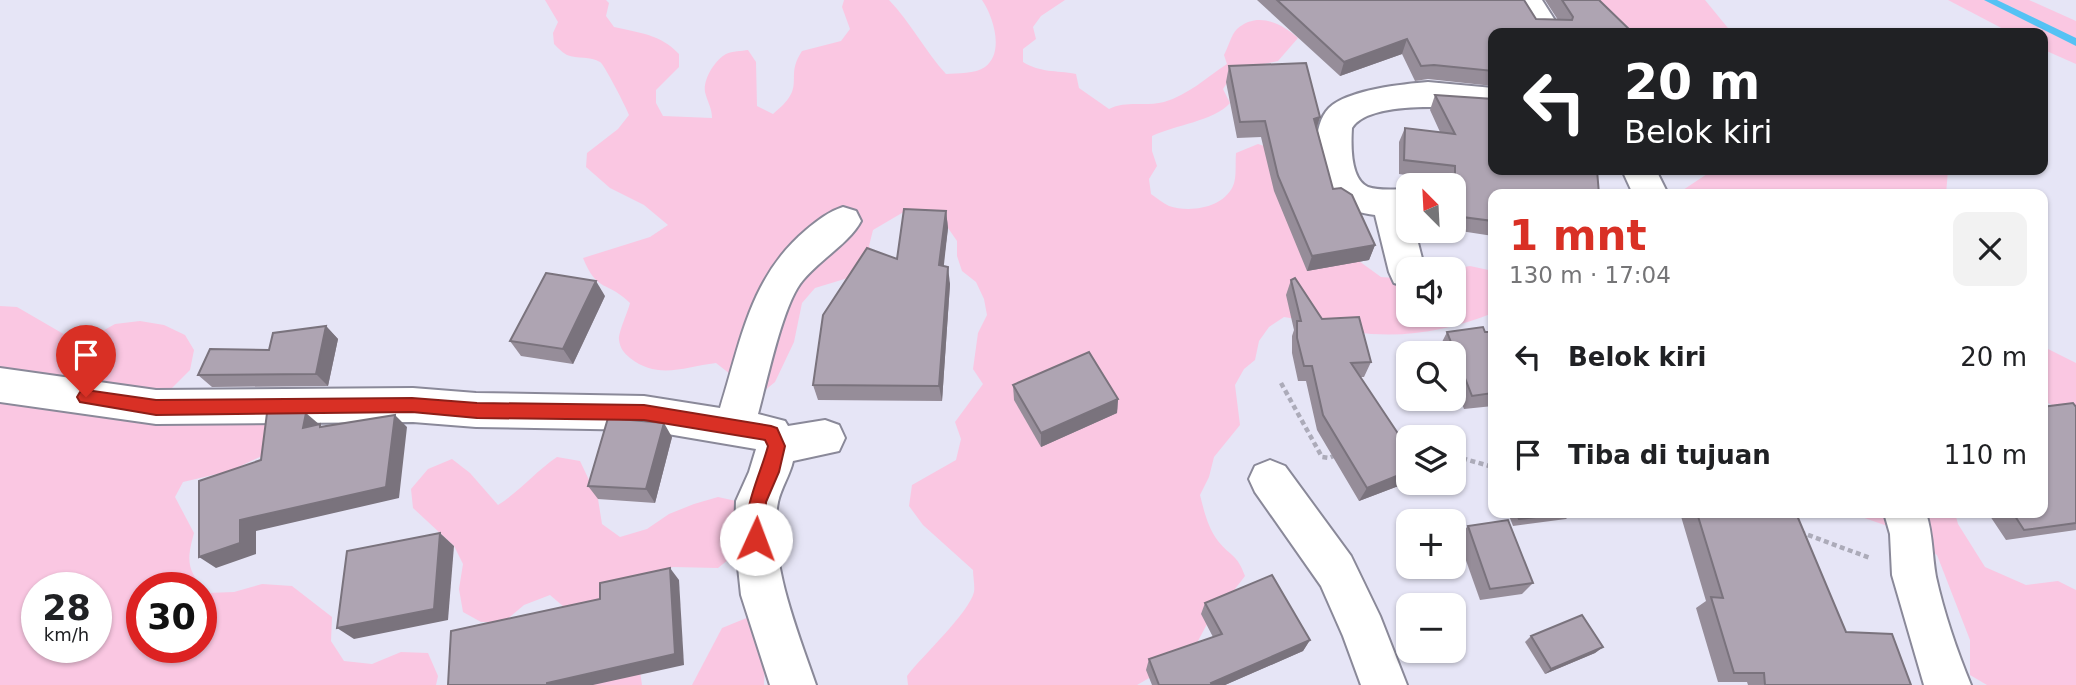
<!DOCTYPE html>
<html lang="id">
<head>
<meta charset="utf-8">
<style>
	body { margin:0; font-family:"DejaVu Sans",sans-serif; background:#f2f2f2; color:#202124; height:100vh; display:flex; flex-direction:column; font-size:26px; white-space:nowrap }
	* { box-sizing:border-box; margin:0 }
	p { font-size:23px; color:#757577 }
	.icon { flex:none; width:38px; height:38px; fill:none; stroke:currentColor; stroke-width:2; stroke-linecap:round; stroke-linejoin:round }
	.map { position:relative; flex:1; overflow:hidden }
	.details { position:absolute; left:1488px; top:189px; width:560px; height:329px; display:flex; flex-direction:column; background:#fff; border-radius:14px; box-shadow:0 2px 5px #0004 }
	.details>* { flex:none }
	.hud { position:absolute; left:1488px; top:28px; width:560px; height:147px; border-radius:14px; box-shadow:0 2px 5px #0004; background:#202124; color:#fff; overflow:hidden }
	.needle { width:46px; rotate:336deg }
	.controls { position:absolute; left:1396px; top:173px; display:grid; gap:14px }
	.controls a { display:grid; place-items:center; width:70px; height:70px; border-radius:14px; background:#fff; box-shadow:0 2px 5px #0004; font-size:35px }
	.speed { position:absolute; left:21px; top:572px; display:flex; gap:14px; font-size:35px; font-weight:700; text-align:center }
	.speed>* { display:grid; place-content:center; width:91px; height:91px; border-radius:50%; background:#fff; box-shadow:0 2px 5px #0004; line-height:1 }
	.speed small { font-size:18px; font-weight:400 }
	.speed .limit { border:10px solid #d22; background:#fff; color:#111 }
	.pin { position:absolute; display:grid; place-items:center; width:60px; height:60px; color:#fff; margin:-72px -30px; border-radius:50% 50% 50% 0; rotate:-45deg; box-shadow:0 0 7px #0007 }
	.pin .icon { rotate:45deg }
	.me { position:absolute; width:77px; margin:-38px; rotate:2deg; stroke-linejoin:round; filter:drop-shadow(0 0 5px #0008) }
	.turn { display:flex; align-items:center; gap:24px; height:147px; padding:0 21px; font-size:32px }
	.turn .icon { width:91px; height:91px; stroke-width:2.5 }
	.turn b { display:block; font-size:49px; line-height:60px }
	.round { display:grid; place-items:center; flex:none; width:74px; height:74px; border-radius:14px; background:#f2f2f2 }
	.headline { display:flex; align-items:center; justify-content:space-between; height:119px; padding:0 21px }
	h1 { font-size:42px; font-weight:600; line-height:52px; color:#d93025 }
	ul { padding:0; list-style:none }
	li { display:flex; align-items:center; gap:21px; height:98px; padding:0 21px }
	li div { flex:1 }
	li b { display:block; font-size:26px }
	li em { font-style:normal }
	.map>svg:first-child { display:block }
	.green { fill:#fac7e2; fill-rule:evenodd }
	.lines { fill:none; stroke-linecap:round; stroke-linejoin:round }
	.stream { fill:#55c2f4; fill-rule:evenodd }
	.minor-casing { stroke:#8a8999; stroke-width:4 }
	.path { stroke:#acabb9; stroke-width:4.5; stroke-dasharray:5 3.5; stroke-linecap:butt }
	.minor { fill:#fff; fill-rule:evenodd }
	.wall { fill:#968d99 }
	.shaded-wall { fill:#7a737d }
	.building { fill:#aea4b2; stroke:#7a737d; stroke-width:2 }
	.route { fill:#d93025; stroke:#8d1f18; stroke-width:2 }
</style>
</head>
<body>
<div class="map">
<svg width="2076" height="685" viewBox="0 0 2076 685">
	<rect width="100%" height="100%" fill="#e6e5f6"/>
	<g class="green">
		<path d="M 545,0 L 606,0 L 609,3 L 606,16 L 614,27 C 640,33 660,34 679,54 L 679,67 L 656,90 L 656,103 L 663,116 L 712,118 C 712,108 707,101 705,92 C 703,79 715,60 726,54 C 732,51 742,51 748,50 L 756,62 L 757,106 L 773,114 C 809,85 783,80 802,51 L 841,41 L 850,29 L 842,7 L 844,0 L 889,0 C 911,23 925,51 946,74 C 958,73 975,74 985,67 C 1005,52 993,16 982,0 L 1065,0 L 1041,16 L 1033,27 L 1036,39 L 1023,49 L 1023,62 C 1041,73 1055,70 1076,74 L 1079,88 L 1109,109 C 1127,100 1144,107 1164,102 C 1188,95 1206,78 1227,64 L 1224,55 C 1228,48 1231,35 1237,29 C 1257,11 1282,23 1298,38 L 1278,61 L 1245,68 L 1231,77 L 1223,89 L 1230,103 C 1214,121 1175,125 1152,136 L 1152,151 L 1157,166 L 1149,179 L 1151,194 C 1157,198 1163,203 1169,206 C 1190,213 1223,208 1233,186 C 1237,177 1235,164 1236,153 L 1258,144 L 1278,150 L 1352,256 L 1381,277 L 1409,279 L 1409,315 L 1454,315 L 1452,269 L 1470,266 L 1493,271 L 1493,313 C 1449,331 1401,339 1354,332 C 1330,329 1308,320 1284,317 L 1269,327 L 1259,341 L 1255,360 L 1244,369 L 1235,385 L 1240,425 L 1214,457 L 1209,477 L 1200,495 C 1204,511 1208,528 1218,541 C 1231,557 1237,554 1245,576 L 1232,593 L 1214,611 L 1191,654 L 1137,685 L 908,685 L 907,676 C 922,656 969,613 974,592 C 975,586 973,576 973,570 L 923,525 L 909,506 L 912,485 L 956,460 L 961,439 L 955,422 L 983,384 L 973,369 L 978,333 L 987,315 L 984,299 L 976,282 L 962,271 L 957,256 L 957,241 L 948,228 L 941,220 L 907,210 L 873,230 L 869,246 L 876,262 L 861,274 L 815,288 L 802,303 L 794,342 L 775,382 L 758,396 L 716,363 C 684,367 658,380 630,358 C 624,353 620,348 619,340 C 618,333 628,312 630,303 C 608,281 597,293 583,258 L 650,237 L 668,225 L 644,205 L 610,188 L 586,167 L 587,153 L 618,129 L 629,115 C 627,109 604,64 600,62 C 591,56 577,59 567,55 C 563,53 558,48 554,44 L 553,33 L 558,22 Z"/>
		<polygon points="1589,0 1705,0 1732,33 1624,33"/>
		<polygon points="1948,0 2029,0 2076,21 2076,64 2042,49 2042,33 2011,33"/>
		<polygon points="1713,170 1948,170 1946,194 1677,194"/>
		<path d="M 0,306 L 17,307 L 67,336 L 92,337 L 115,324 L 140,321 L 164,325 L 185,335 L 194,350 L 190,370 L 172,388 L 174,406 L 256,396 L 279,448 L 230,471 L 183,482 L 175,497 L 194,533 C 186,562 187,570 207,593 L 234,592 L 262,584 L 292,586 L 332,617 L 331,641 L 344,661 L 372,664 L 401,652 L 428,653 L 438,676 L 436,685 L 0,685 ZM 37,588 L 96,588 L 96,648 L 37,648 ZM 142,588 L 201,588 L 201,648 L 142,648 Z"/>
		<polygon points="2042,346 2076,363 2076,417 2042,400"/>
		<path d="M 557,457 L 580,461 L 598,499 L 602,524 L 620,537 L 647,529 L 669,514 L 694,504 L 718,497 L 745,503 L 739,551 L 718,568 L 673,567 L 611,594 L 637,651 L 642,685 L 592,685 L 564,607 L 550,595 L 524,605 L 504,622 L 481,622 L 463,612 L 459,589 L 463,564 L 454,546 L 413,508 L 411,489 L 428,469 L 452,459 L 470,473 L 498,505 C 520,491 535,472 557,457 Z"/>
		<polygon points="1850,513 1955,513 1958,524 1985,567 2026,585 2058,581 2076,590 2076,685 1987,685 1970,675 1970,640 1937,555 1902,531"/>
		<polygon points="749,617 765,663 764,685 692,685 722,628"/>
	</g>
	<g class="lines">
		<polygon class="stream" points="1984,0 1997,0 2076,38 2076,46"/>
		<defs>
			<g id="minor">
				<polygon points="1510,0 1542,0 1563,33 1531,33"/>
				<path d="M 1428,82 L 1493,88 L 1493,112 C 1463,107 1370,99 1352,128 C 1351,145 1350,179 1368,187 C 1379,191 1397,189 1409,189 L 1409,231 L 1415,231 L 1425,270 L 1409,270 L 1407,287 L 1394,283 L 1389,272 L 1375,215 C 1362,213 1344,210 1335,200 C 1317,179 1308,130 1329,108 C 1347,90 1403,84 1428,82 Z"/>
				<polygon points="1622,170 1656,170 1668,194 1633,194"/>
				<path d="M 843,207 L 856,211 L 861,221 C 849,244 817,261 800,284 C 782,309 767,381 758,414 L 785,421 L 788,426 L 825,420 L 839,425 L 845,438 L 839,451 L 793,461 C 790,475 781,488 778,502 C 767,558 798,632 816,685 L 770,685 L 741,595 L 735,539 L 736,501 L 749,472 L 756,449 L 644,430 L 476,427 L 413,422 L 156,424 L 0,402 L 0,368 L 156,390 L 413,388 L 476,393 L 644,396 L 720,408 C 741,341 750,277 806,230 C 818,220 828,212 843,207 Z"/>
				<polygon points="1270,460 1285,466 1351,556 1380,616 1407,685 1361,685 1343,636 1321,586 1255,492 1249,479 1255,466"/>
				<path d="M 1884,513 L 1926,513 C 1933,534 1932,555 1936,577 C 1944,613 1957,651 1971,685 L 1924,685 L 1892,575 L 1890,534 Z"/>
			</g>
		</defs>
		<use href="#minor" class="minor-casing"/>
		<g class="path">
			<polyline points="1281,383 1322,457 1329,458 1338,454"/>
			<polyline points="1395,435 1409,440"/>
			<polyline points="1454,456 1493,467"/>
			<polyline points="1664,513 1684,516"/>
			<polyline points="1800,532 1870,558"/>
		</g>
		<use href="#minor" class="minor"/>
	</g>
	<g class="wall">
		<polygon points="1257,0 1524,0 1536,19 1558,20 1545,0 1599,0 1633,33 1493,33 1493,86 1428,79 1415,81 1402,54 1340,76"/>
		<polygon points="1229,66 1320,117 1317,128 1333,189 1375,245 1369,260 1307,271 1274,191 1261,137 1237,138 1226,82"/>
		<polygon points="1435,95 1493,194 1493,236 1454,230 1454,186 1448,186 1448,181 1399,174 1399,142 1405,128 1440,132 1430,110"/>
		<polygon points="946,211 948,228 943,266 950,284 942,401 818,400 813,385 897,259"/>
		<polygon points="1291,280 1322,319 1371,362 1364,377 1360,377 1409,450 1409,482 1359,501 1317,430 1306,381 1298,381 1292,353 1292,336 1294,330 1286,295"/>
		<polygon points="605,296 573,364 521,356 510,341"/>
		<polygon points="326,326 338,339 328,386 212,387 198,375 269,350"/>
		<polygon points="1447,332 1493,332 1493,406 1464,409 1454,384 1454,354 1443,354 1440,346"/>
		<polygon points="1013,385 1118,399 1117,413 1041,447 1014,400"/>
		<polygon points="2076,407 2076,530 2006,540 1988,513 2042,513"/>
		<polygon points="672,437 655,503 598,499 588,486"/>
		<polygon points="1508,513 1572,513 1566,519 1513,526"/>
		<polygon points="1680,513 1796,513 1846,632 1911,685 1748,685 1747,682 1718,682 1696,608 1706,601"/>
		<polygon points="1468,526 1533,583 1522,594 1480,600 1458,538"/>
		<polygon points="1205,603 1310,640 1303,651 1225,685 1152,685 1146,670 1149,659 1213,637 1201,614"/>
		<polygon points="1531,636 1603,647 1595,653 1545,674 1525,642"/>
	</g>
	<g class="shaded-wall">
		<polygon points="1407,39 1402,54 1340,76 1344,62"/>
		<polygon points="1320,117 1315,133 1314,119"/>
		<polygon points="946,211 948,228 942,282 939,265"/>
		<polygon points="1375,245 1369,260 1307,271 1312,256"/>
		<polygon points="948,267 950,284 942,401 939,386"/>
		<polygon points="596,281 605,296 573,364 563,349"/>
		<polygon points="326,326 338,339 328,386 316,374"/>
		<polygon points="1118,399 1117,413 1041,447 1041,433"/>
		<polygon points="306,413 320,425 303,428"/>
		<polygon points="395,415 407,427 399,498 256,531 256,554 216,568 199,557 240,520"/>
		<polygon points="664,423 672,437 655,503 646,489"/>
		<polygon points="1409,471 1409,482 1359,501 1367,488"/>
		<polygon points="440,533 454,546 448,620 354,639 337,628"/>
		<polygon points="670,568 679,580 684,665 593,685 547,685 547,683"/>
		<polygon points="1310,640 1303,651 1225,685 1210,685 1211,683"/>
		<polygon points="1603,647 1595,653 1545,674 1551,669"/>
	</g>
	<g class="building">
		<polygon points="1277,0 1524,0 1536,19 1572,20 1573,17 1562,0 1599,0 1633,33 1493,33 1493,71 1434,65 1421,66 1407,39 1344,62"/>
		<polygon points="1306,63 1320,117 1314,119 1333,189 1341,188 1352,195 1375,245 1312,256 1278,176 1265,121 1240,122 1229,66"/>
		<polygon points="1435,95 1493,99 1493,170 1597,170 1599,194 1493,194 1493,221 1455,216 1455,166 1404,160 1405,128 1455,134"/>
		<polygon points="904,209 946,211 939,265 948,267 939,386 813,385 823,315 867,248 897,259"/>
		<polygon points="546,273 596,281 563,349 510,341"/>
		<polygon points="1295,278 1322,319 1359,317 1371,362 1351,363 1409,450 1409,471 1367,488 1323,415 1312,366 1304,366 1297,338 1297,321 1301,321 1291,280"/>
		<polygon points="326,326 316,374 198,375 210,349 269,350 273,333"/>
		<polygon points="1483,327 1485,332 1493,332 1493,393 1472,396 1447,332"/>
		<polygon points="1089,352 1118,399 1041,433 1013,385"/>
		<polygon points="2073,403 2076,407 2076,523 2024,530 2013,513 2042,513 2042,407"/>
		<polygon points="267,413 306,413 303,428 320,424 320,427 395,415 386,487 240,520 240,543 199,557 199,481 261,460"/>
		<polygon points="608,418 664,423 646,489 588,486"/>
		<polygon points="1516,513 1567,513 1519,519"/>
		<polygon points="1697,513 1796,513 1846,632 1892,634 1911,685 1765,685 1764,673 1734,673 1711,597 1723,598"/>
		<polygon points="1508,520 1533,583 1490,589 1468,526"/>
		<polygon points="440,533 434,609 337,628 347,551"/>
		<polygon points="670,568 675,654 547,683 547,685 448,685 451,631 600,599 600,583"/>
		<polygon points="1272,575 1310,640 1211,683 1212,685 1159,685 1149,659 1222,634 1205,603"/>
		<polygon points="1582,615 1603,647 1551,669 1531,636"/>
	</g>
	<path class="route" d="M 86,390 L 156,400 L 412,398 L 477,403 L 644,405 L 771,426 L 777,428 L 785,446 L 779,472 L 766,502 L 765,539 L 763,544 L 756,547 L 750,544 C 738,516 761,474 768,446 L 765,440 L 644,420 L 477,418 L 412,412 L 156,415 L 80,402 L 77,397 L 80,392 Z"/>
</svg>
<div class="controls">
<a><svg class="needle" viewBox="-14 -14 28 28"><path d="M0-13l5 13h-10z" fill="#e53935"/><path d="M0 13l5-13h-10z" fill="#757577"/></svg></a>
<a><svg class="icon" aria-label="sound" viewBox="0 0 24 24"><path d="M4 9h4l5-4v14l-5-4H4zM17 9q2 3 0 6"/></svg></a>
<a><svg class="icon" aria-label="search" viewBox="0 0 24 24"><circle cx="10" cy="10" r="6"/><path d="M15 15l6 6"/></svg></a>
<a><svg class="icon" aria-label="layers" viewBox="0 0 24 24"><path d="M12 4l9 5-9 5-9-5zM3 14l9 5 9-5"/></svg></a>
<a>+</a>
<a>−</a>
</div>
<div class="speed"><div>28<small>km/h</small></div><div class="limit">30</div></div>
<div class="pin" style="left:86px;top:397px;background:#d93025"><svg class="icon" aria-label="arrive" viewBox="0 0 24 24"><path d="M6 21V4h12l-3 4 3 4H6"/></svg></div>
<svg class="me" style="left:756px;top:539px" viewBox="-20 -20 40 40"><circle r="19" fill="#fff"/><path d="M0-13L10 11 0 6-10 11z" fill="#d93025"/></svg>
<div class="hud">
<div class="turn"><svg class="icon" aria-label="left" viewBox="0 0 24 24"><path d="M17 20v-9H6M10 6l-5 5 5 5"/></svg><div><b>20 m</b>Belok kiri</div></div>
</div>
<section class="details">
<div class="headline"><div><h1>1 mnt</h1><p>130 m · 17:04</p></div><a class="round"><svg class="icon" aria-label="close" viewBox="0 0 24 24"><path d="M6 6l12 12M18 6L6 18"/></svg></a></div>
<ul>
<li><svg class="icon" aria-label="left" viewBox="0 0 24 24"><path d="M17 20v-9H6M10 6l-5 5 5 5"/></svg><div><b>Belok kiri</b></div><em>20 m</em></li>
<li><svg class="icon" aria-label="arrive" viewBox="0 0 24 24"><path d="M6 21V4h12l-3 4 3 4H6"/></svg><div><b>Tiba di tujuan</b></div><em>110 m</em></li>
</ul>
</section>
</div>
</body>
</html>
